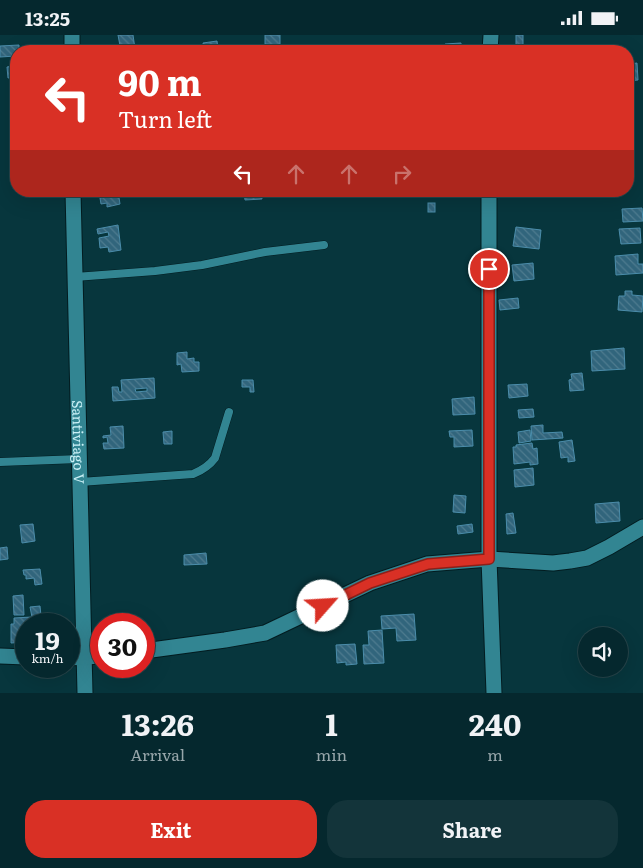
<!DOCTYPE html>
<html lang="en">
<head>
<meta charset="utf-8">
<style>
	body { margin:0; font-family:Literata,serif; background:#13343a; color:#f1f3f6; height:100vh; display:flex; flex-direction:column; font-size:19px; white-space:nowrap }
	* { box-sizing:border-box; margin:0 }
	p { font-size:16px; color:#97a6aa }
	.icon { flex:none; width:28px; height:28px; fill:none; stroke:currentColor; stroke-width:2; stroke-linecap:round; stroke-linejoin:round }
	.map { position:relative; height:658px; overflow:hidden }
	.details { display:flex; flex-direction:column; background:#05282e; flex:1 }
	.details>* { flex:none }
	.banner { position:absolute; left:10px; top:10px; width:624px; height:152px; border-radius:20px; box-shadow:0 5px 20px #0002,0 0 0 1px #26444a; background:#d93025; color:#fff; overflow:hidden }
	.buttons { position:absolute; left:578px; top:592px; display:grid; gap:10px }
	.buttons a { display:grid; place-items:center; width:50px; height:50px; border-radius:50%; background:#05282e; box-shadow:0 5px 20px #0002,0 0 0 1px #26444a; font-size:25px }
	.speed { position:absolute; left:15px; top:578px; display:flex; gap:10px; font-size:25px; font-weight:700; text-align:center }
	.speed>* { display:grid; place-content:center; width:65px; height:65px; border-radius:50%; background:#05282e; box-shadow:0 5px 20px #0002,0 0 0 1px #26444a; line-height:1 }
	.speed small { font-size:12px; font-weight:400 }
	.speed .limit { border:8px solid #d22; background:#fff; color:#111 }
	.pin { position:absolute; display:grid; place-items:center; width:42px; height:42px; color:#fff; margin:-21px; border:2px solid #fff; border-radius:50%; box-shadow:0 1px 5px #0007 }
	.me { position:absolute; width:55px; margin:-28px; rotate:64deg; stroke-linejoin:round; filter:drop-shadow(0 0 4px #0008) }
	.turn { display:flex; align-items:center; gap:18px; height:105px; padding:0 25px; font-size:22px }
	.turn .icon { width:65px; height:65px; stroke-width:2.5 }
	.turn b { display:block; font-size:35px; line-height:42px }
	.lanes { display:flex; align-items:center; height:48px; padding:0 25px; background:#0003; justify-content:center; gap:25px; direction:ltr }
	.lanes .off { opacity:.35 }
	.eta { display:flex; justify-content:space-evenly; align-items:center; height:85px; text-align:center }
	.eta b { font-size:30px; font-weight:700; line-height:35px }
	.button { display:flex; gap:10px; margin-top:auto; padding:10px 25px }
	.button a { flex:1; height:58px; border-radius:20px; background:#d93025; color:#fff; font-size:20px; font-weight:700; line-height:58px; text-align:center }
	.button a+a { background:#13343a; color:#f1f3f6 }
	.status { display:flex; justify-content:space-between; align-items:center; height:35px; padding:0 25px; background:#05282e; direction:ltr }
	.status svg { height:14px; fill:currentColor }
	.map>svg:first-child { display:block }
	.building { fill:url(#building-back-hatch); stroke:#4b8dab; fill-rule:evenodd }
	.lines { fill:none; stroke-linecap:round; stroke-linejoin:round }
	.service-casing { stroke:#031c20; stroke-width:9 }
	.minor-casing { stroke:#031c20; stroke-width:17 }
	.service { stroke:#328592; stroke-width:8 }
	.minor { stroke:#328592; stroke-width:15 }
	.route-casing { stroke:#8d1f18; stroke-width:12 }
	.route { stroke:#d93025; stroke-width:9 }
	.labels { text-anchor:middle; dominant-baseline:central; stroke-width:5; stroke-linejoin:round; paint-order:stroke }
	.street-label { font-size:14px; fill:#caf0f6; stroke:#031c20 }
</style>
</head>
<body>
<div class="status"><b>13:25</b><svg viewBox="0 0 49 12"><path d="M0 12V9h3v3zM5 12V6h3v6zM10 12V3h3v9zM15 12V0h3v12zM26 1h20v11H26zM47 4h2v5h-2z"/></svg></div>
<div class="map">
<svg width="643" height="658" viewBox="0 0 643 658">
	<defs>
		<pattern id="building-back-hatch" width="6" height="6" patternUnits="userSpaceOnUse" patternTransform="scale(1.25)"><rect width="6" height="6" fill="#31657c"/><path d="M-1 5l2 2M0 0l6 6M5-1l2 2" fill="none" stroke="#4e7b8f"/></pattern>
	</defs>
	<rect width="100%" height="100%" fill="#07363d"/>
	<g class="building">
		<polygon points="118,0 133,0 135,14 121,16"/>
		<polygon points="265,0 280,0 280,10 265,9"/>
		<rect x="516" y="0" width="7" height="10"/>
		<polygon points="217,6 218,14 213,15 213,16 204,16 203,8"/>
		<polygon points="461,8 461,16 445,16 445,9"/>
		<polygon points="19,10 19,16 16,16 16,21 0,22 0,11"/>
		<polygon points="628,18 629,18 631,33 628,33"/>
		<polygon points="12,23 16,23 16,42 8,43 7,32 13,31"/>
		<polygon points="637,28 638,45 628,46 628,33 631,33 630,29"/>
		<polygon points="105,156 118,156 120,169 107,172 107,168 101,169 100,163 106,162"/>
		<polygon points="244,156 261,156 262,164 245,165"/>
		<rect x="428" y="168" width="7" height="9"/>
		<polygon points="642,173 643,186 623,187 622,174"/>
		<polygon points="118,190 121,215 109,217 108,212 100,213 99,203 109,201 108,197 98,199 97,194"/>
		<polygon points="516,192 541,195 539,214 513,211"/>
		<polygon points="640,193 641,208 621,209 619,194"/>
		<polygon points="638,219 638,229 643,229 643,238 616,240 615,221"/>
		<polygon points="533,228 534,244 514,246 512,230"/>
		<polygon points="625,256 632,256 632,260 643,261 642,277 618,275 619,261 625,261"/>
		<polygon points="518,263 519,273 500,275 499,265"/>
		<polygon points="624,313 625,334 592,336 591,316"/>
		<polygon points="187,317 187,324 194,323 194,327 199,327 199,336 182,337 181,329 177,330 177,318"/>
		<polygon points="582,338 584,355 570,356 569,345 572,344 571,339"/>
		<path d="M 154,343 L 155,363 L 113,366 L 112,352 L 118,352 L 119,357 L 122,357 L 121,345 ZM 147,353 L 147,356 L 136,357 L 135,354 Z"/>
		<polygon points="242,345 253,345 254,357 250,357 250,352 242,352"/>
		<polygon points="527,349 528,361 509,363 508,350"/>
		<polygon points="474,362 475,379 453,380 452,364"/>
		<polygon points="533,374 534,382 519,383 518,375"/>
		<polygon points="543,390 543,398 562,397 563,403 532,405 531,391"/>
		<polygon points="123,391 124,413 104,414 103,408 108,408 107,402 103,403 103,401 111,400 110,392"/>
		<polygon points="472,395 473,411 454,412 454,402 450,402 449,396"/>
		<polygon points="530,395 531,406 519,408 518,397"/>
		<polygon points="172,396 172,409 164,409 163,397"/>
		<polygon points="572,405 575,426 568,427 568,422 561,423 559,407"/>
		<polygon points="532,408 533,414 537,413 538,429 530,430 530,427 514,429 513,412 516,412 516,410"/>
		<polygon points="533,433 534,450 515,452 514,435"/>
		<polygon points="454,460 466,461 465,478 453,477"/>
		<polygon points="619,467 620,486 596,488 595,469"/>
		<polygon points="513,478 516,498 507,499 506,479"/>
		<polygon points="33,489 35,506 22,508 20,490"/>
		<polygon points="472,489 473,497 458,499 457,491"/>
		<polygon points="7,512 8,524 0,525 0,513"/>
		<polygon points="206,518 207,529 184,530 184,520"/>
		<polygon points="40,534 42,549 35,550 34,543 26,544 26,540 24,540 23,535"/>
		<polygon points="23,560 24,580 14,580 13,561"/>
		<polygon points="40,571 41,581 32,582 30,572"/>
		<polygon points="414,579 416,605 397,606 396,593 382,594 381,581"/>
		<polygon points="32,582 32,589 26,589 26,607 11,608 11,589 14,589 14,583"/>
		<polygon points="382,595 384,628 364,629 363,610 369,610 368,596"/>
		<polygon points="355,609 357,629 346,630 346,627 337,628 336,610"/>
	</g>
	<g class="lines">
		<defs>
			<g id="service">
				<polyline points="75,242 155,236 202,230 265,217 324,210"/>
				<polyline points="0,427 79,424"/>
				<path d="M 80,447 L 193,439 C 203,435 209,431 215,423 L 229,377"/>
			</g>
			<g id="minor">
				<polyline points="72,16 72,0"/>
				<polyline points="490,16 491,0"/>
				<path id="s1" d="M 73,156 L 85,658"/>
				<polyline points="489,156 489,524 494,658"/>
				<polyline points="144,616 225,605 265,598 370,548 427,529 489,524 553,528 570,526 587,523 609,512 643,492"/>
				<polyline points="0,621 26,622"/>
				<polyline points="69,623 101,621"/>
			</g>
		</defs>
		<use href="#service" class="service-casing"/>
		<use href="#minor" class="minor-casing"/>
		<use href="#service" class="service"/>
		<use href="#minor" class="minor"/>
	</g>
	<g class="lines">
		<defs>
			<polyline id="route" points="323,571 370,548 428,529 489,524 489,234"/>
		</defs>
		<use href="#route" class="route-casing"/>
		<use href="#route" class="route"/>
	</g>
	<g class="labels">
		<g class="street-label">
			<text stroke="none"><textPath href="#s1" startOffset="251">Santiviago V</textPath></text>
		</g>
	</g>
</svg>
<div class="buttons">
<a><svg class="icon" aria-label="sound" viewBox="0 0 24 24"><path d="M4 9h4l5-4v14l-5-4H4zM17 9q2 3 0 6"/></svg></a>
</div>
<div class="speed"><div>19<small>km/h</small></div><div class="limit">30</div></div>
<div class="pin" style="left:489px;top:234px;background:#d93025"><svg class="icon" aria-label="arrive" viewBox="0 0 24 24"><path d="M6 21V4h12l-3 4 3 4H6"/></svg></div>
<svg class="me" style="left:323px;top:571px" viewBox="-20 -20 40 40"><circle r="19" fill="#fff"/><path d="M0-13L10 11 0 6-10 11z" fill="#d93025"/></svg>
<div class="banner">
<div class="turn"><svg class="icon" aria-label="left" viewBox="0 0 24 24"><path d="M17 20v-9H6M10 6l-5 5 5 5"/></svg><div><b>90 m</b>Turn left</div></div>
<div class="lanes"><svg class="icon" aria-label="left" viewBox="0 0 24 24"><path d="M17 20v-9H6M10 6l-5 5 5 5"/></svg><svg class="icon off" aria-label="ahead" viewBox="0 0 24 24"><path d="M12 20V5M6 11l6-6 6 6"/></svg><svg class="icon off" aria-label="ahead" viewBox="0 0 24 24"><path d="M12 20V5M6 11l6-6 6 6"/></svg><svg class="icon off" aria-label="right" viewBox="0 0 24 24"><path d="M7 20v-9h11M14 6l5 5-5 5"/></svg></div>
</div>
</div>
<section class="details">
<div class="eta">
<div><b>13:26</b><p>Arrival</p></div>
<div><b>1</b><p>min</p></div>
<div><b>240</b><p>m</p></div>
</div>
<div class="button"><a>Exit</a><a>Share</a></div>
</section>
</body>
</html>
